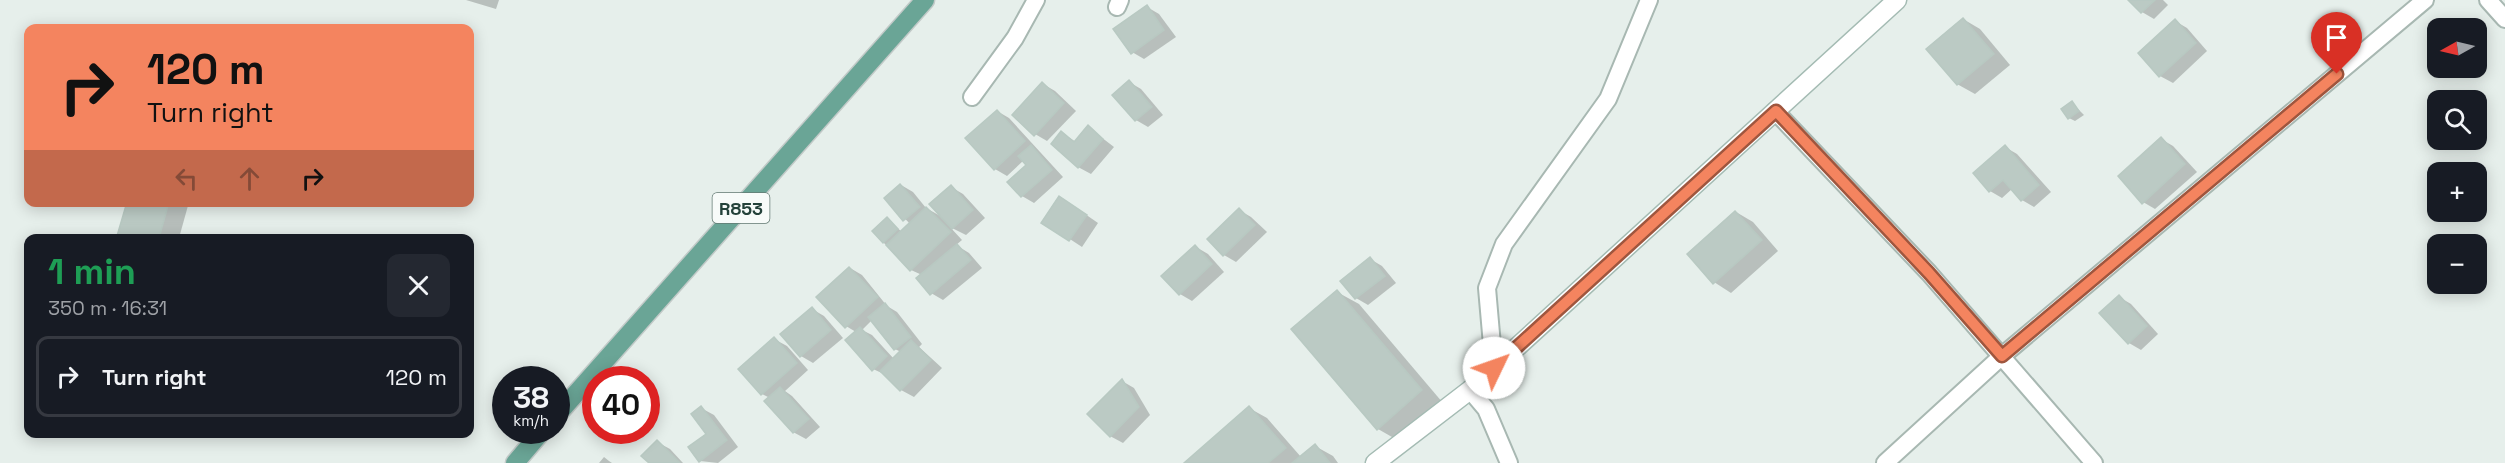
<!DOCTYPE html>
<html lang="en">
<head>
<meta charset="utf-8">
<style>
	body { margin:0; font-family:"Space Grotesk",sans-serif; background:#242831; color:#f1f3f6; height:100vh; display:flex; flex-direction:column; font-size:22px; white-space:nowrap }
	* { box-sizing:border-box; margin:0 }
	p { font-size:20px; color:#9ea1a6 }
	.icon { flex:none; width:33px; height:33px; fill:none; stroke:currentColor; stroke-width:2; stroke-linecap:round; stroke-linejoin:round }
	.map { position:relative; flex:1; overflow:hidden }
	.drawer { position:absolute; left:24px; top:234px; width:450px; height:204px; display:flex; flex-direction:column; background:#171b24; border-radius:12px; box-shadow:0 3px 15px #0003 }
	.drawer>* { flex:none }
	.hud { position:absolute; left:24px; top:24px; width:450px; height:183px; border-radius:12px; box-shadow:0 3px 15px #0003; background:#f4845f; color:#111; overflow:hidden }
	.needle { width:39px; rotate:262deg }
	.fabs { position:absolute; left:2427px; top:18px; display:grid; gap:12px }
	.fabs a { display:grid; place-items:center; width:60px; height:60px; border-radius:12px; background:#171b24; box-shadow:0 3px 15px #0003; font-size:30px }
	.speed { position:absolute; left:492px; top:366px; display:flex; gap:12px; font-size:30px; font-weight:700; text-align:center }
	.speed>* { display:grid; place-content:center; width:78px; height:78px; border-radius:50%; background:#171b24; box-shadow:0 3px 15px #0003; line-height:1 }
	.speed small { font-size:15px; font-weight:400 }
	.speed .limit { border:9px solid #d22; background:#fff; color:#111 }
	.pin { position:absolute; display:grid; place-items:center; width:51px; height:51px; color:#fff; margin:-62px -26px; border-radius:50% 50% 50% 0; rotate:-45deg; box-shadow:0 0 6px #0007 }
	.pin .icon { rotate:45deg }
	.me { position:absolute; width:66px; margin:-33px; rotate:48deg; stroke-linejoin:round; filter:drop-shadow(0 0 4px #0008) }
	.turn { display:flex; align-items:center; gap:21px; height:126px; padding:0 24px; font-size:27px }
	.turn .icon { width:78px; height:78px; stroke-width:2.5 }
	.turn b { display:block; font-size:42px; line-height:51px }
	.lanes { display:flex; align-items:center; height:57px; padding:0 24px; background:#0003; justify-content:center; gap:30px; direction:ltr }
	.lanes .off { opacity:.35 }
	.round { display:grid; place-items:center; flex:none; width:63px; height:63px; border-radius:12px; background:#242831 }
	.headline { display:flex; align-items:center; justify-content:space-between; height:102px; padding:0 24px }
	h1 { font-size:36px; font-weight:800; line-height:45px; color:#1e9e55 }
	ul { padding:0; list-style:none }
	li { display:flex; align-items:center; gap:18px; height:81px; margin:0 12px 9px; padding:0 12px; border:3px solid #363941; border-radius:12px }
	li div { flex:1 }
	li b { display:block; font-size:22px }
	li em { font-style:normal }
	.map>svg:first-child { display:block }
	.shadow { fill:#0003; fill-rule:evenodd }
	.building { fill:#bbcac4; stroke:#b8c9c2; stroke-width:1.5 }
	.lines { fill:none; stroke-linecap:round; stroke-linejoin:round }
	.street-casing { stroke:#a8b8b2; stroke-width:20 }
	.secondary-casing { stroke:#a4bbb3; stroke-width:21 }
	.primary-casing { stroke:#c2cac8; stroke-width:21 }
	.street { stroke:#fff; stroke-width:16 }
	.secondary { stroke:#fff; stroke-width:18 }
	.primary { stroke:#6aa596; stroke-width:18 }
	.route-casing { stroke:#9f563e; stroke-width:15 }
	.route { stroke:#f4845f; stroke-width:10 }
	.labels { text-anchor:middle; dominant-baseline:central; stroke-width:6; stroke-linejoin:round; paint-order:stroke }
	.shield { fill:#f7fbf9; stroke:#637a73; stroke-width:1.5 }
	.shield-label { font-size:18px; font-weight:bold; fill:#24423a }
</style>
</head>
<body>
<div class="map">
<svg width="2505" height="463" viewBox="0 0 2505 463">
	<rect width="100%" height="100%" fill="#e6efeb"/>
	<g class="shadow">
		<polygon points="466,0 499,0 496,9"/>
		<polygon points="2130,0 2163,0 2168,5 2154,19 2142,12"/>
		<polygon points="1147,7 1159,14 1176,37 1144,59 1132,52"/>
		<polygon points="1963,19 1980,29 2010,65 1975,94 1957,84"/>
		<polygon points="2175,21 2187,28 2207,51 2173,83 2160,76 2140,53"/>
		<polygon points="1129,82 1141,89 1163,115 1148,127 1136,120"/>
		<polygon points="1043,84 1055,91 1076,111 1047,141 1035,134"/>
		<polygon points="2072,103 2084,115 2075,121 2069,118"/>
		<polygon points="997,111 1009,118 1063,177 1034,203 1022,196 1028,165 1024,160 1007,176 995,169"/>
		<polygon points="1088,127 1114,147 1091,174 1078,167 1062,133 1076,142"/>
		<polygon points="2161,139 2173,146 2197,172 2155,209 2143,202"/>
		<polygon points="2005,147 2017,154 2051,192 2034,207 2022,200 2012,189 2002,198 1990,191"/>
		<polygon points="901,185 913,192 926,208 944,218 951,187 963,194 985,218 966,235 950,227 962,240 956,245 969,253 982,268 943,300 931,293 922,275 911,270 883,242 887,219 902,232 910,224 886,198"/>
		<polygon points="129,202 189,202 179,238 124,238 119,236"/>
		<polygon points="1072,205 1098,223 1082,247 1044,222"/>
		<polygon points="1239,210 1251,217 1267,232 1236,262 1224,255"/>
		<polygon points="1736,212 1753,222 1778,251 1731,293 1714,282"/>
		<polygon points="1196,247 1208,254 1224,272 1192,301 1180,294"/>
		<polygon points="1370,259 1382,266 1396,283 1368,305 1356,298"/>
		<path d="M 850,268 L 862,275 L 887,306 L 897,312 L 922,344 L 919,347 L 942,368 L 914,397 L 901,390 L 886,375 L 873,369 L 856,332 L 846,326 ZM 872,320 L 895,349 L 901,352 L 894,359 L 872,335 L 862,330 Z"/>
		<polygon points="1337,292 1359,304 1443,403 1399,441 1378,429"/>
		<polygon points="2119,297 2131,304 2158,334 2141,350 2129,343"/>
		<polygon points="812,309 824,316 843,338 813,363 801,356 782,334"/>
		<polygon points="774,339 787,346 808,370 785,391 792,396 820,427 806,439 793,432 770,398 762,394"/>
		<polygon points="1122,381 1134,388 1150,415 1123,443 1110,436"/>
		<polygon points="701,408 714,415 738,447 718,463 700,461 708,434"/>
		<polygon points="1249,408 1267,418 1301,457 1315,446 1333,456 1338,463 1187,463"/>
		<polygon points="657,442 670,449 683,463 651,463"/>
		<polygon points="604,457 609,461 612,463 599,463"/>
	</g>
	<g class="building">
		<polygon points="2128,0 2155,0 2141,13"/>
		<polygon points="1147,5 1164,30 1131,54 1113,29"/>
		<polygon points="1963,18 1994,54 1957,85 1926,49"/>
		<polygon points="2175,19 2196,43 2159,77 2138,53"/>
		<polygon points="1129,80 1152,107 1135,121 1112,95"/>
		<polygon points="1042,82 1064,103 1034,136 1012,115"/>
		<polygon points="2072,101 2079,111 2068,119 2061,109"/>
		<polygon points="997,110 1025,141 994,170 965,138"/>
		<polygon points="1088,125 1103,139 1078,168 1051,144 1061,131 1074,142"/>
		<polygon points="2161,137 2185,164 2142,204 2118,176"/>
		<polygon points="1031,145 1052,170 1021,197 1007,182 1026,165 1018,156"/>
		<polygon points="2005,145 2039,185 2021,201 2003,180 1989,192 1973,173"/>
		<polygon points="900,184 920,207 903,221 884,198"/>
		<polygon points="951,185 973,210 952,229 929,204"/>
		<polygon points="1059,196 1087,215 1069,241 1041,223"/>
		<polygon points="127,202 169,202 159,238 117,236"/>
		<polygon points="926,207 951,232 910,271 886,245"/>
		<polygon points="1239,208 1255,225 1223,256 1207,239"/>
		<polygon points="1735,211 1762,240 1713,284 1687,254"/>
		<polygon points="887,217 898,229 883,243 872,231"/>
		<polygon points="957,244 971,260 930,295 916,278"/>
		<polygon points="1195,245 1212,264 1179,295 1161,276"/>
		<polygon points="1370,257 1385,276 1355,299 1340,281"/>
		<polygon points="849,267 878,297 845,328 816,297"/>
		<polygon points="1337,290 1422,390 1377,430 1291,329"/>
		<polygon points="2119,295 2147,326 2128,344 2099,313"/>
		<polygon points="885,303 911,337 894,350 868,317"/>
		<polygon points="812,307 831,330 800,357 780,334"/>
		<polygon points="860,327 887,356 872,371 845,340"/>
		<polygon points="774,337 797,363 761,395 738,369"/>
		<polygon points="911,340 931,360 900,391 880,371"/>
		<polygon points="1122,379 1139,407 1110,437 1087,414"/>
		<polygon points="780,387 809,419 793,433 764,401"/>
		<polygon points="701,406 727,440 699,462 688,447 706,434 691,414"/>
		<polygon points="1249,406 1286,448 1268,463 1184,463"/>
		<polygon points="657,440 680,463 649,463 641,456"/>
		<polygon points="1315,444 1330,463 1292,463"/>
	</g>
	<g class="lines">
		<defs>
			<g id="street">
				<polyline points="2488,0 2505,19"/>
				<polyline points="1117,7 1120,0"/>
				<polyline points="972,97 1015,38 1036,0"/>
				<polyline points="1775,111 1929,273 2094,463"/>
				<polyline points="1494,368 1487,288 1504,244 1608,99 1649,0"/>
				<polyline points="1470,390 1486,409 1509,463"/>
				<polyline points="1885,463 2002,356 2425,0"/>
			</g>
			<polyline id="secondary" points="1375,463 1470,390 1897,0"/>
			<g id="primary">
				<polyline points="556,416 925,0"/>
				<polyline points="515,463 543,430"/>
			</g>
		</defs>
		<use href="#street" class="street-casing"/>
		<use href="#secondary" class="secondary-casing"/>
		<use href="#primary" class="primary-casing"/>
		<use href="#street" class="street"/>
		<use href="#secondary" class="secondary"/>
		<use href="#primary" class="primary"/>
	</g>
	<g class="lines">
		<defs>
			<polyline id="route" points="1494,368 1776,111 1929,273 2002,356 2337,74"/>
		</defs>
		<use href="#route" class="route-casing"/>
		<use href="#route" class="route"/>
	</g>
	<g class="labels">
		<rect class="shield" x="712.5" y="193" width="57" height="30" rx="4.5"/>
		<g class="shield-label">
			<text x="741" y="208">R853</text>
		</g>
	</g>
</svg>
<div class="fabs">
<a><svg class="needle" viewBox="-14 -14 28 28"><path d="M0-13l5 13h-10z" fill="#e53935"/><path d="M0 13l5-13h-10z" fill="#9ea1a6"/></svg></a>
<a><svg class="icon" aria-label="search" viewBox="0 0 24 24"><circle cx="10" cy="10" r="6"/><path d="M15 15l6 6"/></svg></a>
<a>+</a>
<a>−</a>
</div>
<div class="speed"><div>38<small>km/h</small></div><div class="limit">40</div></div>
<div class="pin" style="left:2337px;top:74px;background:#d93025"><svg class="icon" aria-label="arrive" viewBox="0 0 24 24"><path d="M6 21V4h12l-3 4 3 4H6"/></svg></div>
<svg class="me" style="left:1494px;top:368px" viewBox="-20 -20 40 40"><circle r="19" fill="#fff"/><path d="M0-13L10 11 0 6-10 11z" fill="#f4845f"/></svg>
<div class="hud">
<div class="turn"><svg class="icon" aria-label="right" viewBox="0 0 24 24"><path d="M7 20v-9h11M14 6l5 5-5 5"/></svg><div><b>120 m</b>Turn right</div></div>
<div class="lanes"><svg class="icon off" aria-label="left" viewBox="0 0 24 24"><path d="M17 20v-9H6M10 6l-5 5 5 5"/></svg><svg class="icon off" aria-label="ahead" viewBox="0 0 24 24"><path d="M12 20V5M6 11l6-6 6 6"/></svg><svg class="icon" aria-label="right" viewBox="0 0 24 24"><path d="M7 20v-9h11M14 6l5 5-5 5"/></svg></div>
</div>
<section class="drawer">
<div class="headline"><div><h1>1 min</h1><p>350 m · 16:31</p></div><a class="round"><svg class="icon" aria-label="close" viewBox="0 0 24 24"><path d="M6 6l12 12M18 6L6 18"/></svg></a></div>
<ul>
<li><svg class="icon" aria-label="right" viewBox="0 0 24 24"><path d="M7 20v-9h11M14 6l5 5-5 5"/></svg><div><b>Turn right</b></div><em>120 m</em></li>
</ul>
</section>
</div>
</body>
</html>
